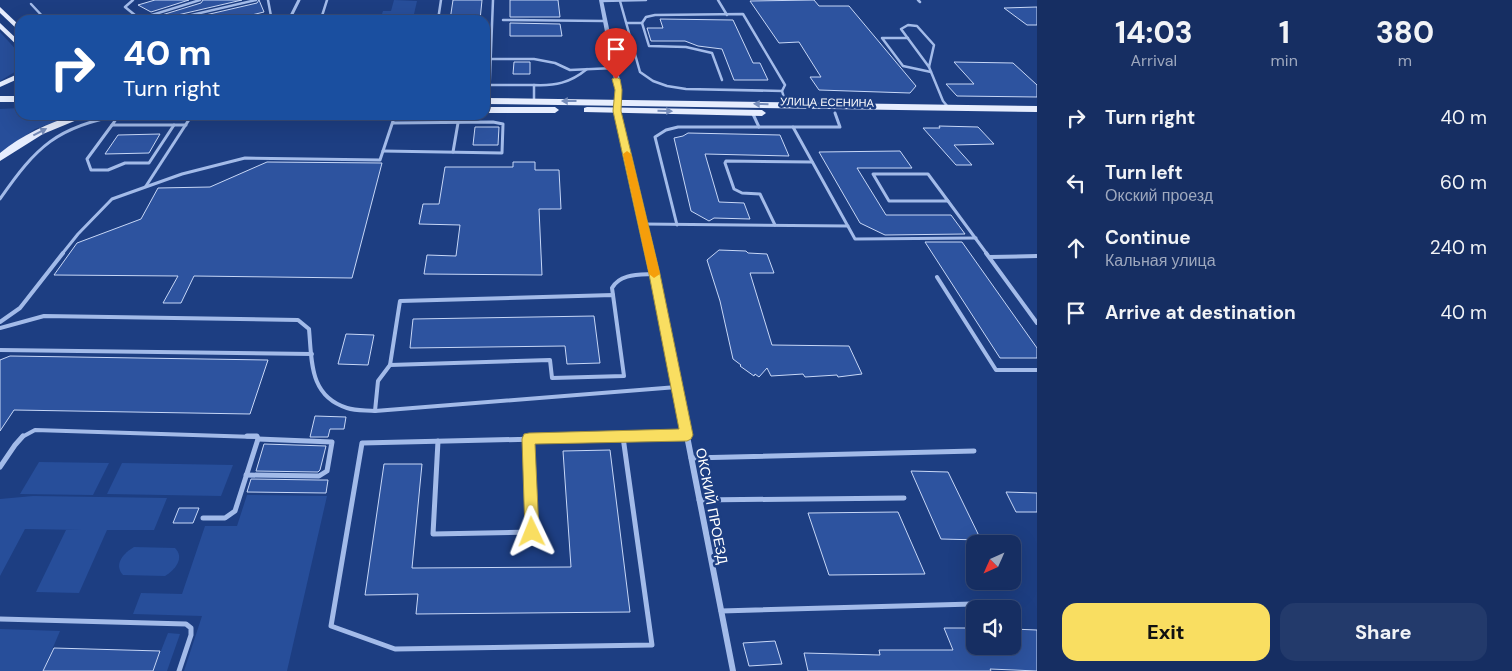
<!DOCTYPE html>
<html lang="en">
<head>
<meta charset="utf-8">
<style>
	body { margin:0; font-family:"DM Sans",sans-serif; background:#233a6b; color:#f1f3f6; height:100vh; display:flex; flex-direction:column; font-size:19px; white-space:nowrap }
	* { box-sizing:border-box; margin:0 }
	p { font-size:16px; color:#9ea8be }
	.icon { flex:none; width:28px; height:28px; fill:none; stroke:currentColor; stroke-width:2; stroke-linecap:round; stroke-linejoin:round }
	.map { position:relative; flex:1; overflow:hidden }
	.side { display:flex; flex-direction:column; background:#162e62; width:475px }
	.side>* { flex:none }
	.top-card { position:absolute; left:15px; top:15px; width:475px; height:105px; border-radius:15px; box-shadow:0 5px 20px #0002,0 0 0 1px #354a77; background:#1a4fa0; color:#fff; overflow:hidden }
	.needle { width:32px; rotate:225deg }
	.fabs { position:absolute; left:966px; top:535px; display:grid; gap:10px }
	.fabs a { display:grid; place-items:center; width:55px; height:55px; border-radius:10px; background:#162e62; box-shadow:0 5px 20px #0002,0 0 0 1px #354a77; font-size:25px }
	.pin { position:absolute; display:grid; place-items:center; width:42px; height:42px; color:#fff; margin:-51px -21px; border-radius:50% 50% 50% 0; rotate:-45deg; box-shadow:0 0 5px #0007 }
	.pin .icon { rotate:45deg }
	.me { position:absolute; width:55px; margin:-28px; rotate:358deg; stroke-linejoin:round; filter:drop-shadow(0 0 4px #0008) }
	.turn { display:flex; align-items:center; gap:18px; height:105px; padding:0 25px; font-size:22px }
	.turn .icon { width:65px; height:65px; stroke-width:2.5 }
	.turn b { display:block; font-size:35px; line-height:42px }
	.eta { display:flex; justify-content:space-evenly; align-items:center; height:85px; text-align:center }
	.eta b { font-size:30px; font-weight:800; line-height:35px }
	.primary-button { display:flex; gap:10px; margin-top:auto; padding:10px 25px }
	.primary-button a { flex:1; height:58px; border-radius:15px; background:#f9de61; color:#111; font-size:20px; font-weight:800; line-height:58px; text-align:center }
	.primary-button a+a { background:#233a6b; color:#f1f3f6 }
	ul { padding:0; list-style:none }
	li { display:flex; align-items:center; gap:15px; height:65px; padding:0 25px }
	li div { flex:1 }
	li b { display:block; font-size:19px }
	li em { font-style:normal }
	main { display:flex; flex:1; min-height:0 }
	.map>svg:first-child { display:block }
	.green { fill:#274e9a }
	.building { fill:#2d539f; stroke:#c7d7f7 }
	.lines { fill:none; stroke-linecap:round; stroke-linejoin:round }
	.service-far3 { stroke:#a3bbe9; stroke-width:2.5 }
	.service-far2 { stroke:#a3bbe9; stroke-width:3 }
	.service-far1 { stroke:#a3bbe9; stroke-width:4 }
	.service { stroke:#a3bbe9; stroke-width:5 }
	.minor-far3 { stroke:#a3bbe9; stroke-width:3 }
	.minor-far2 { stroke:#a3bbe9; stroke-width:4 }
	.minor-far1 { stroke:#a3bbe9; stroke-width:5 }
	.minor { stroke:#a3bbe9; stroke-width:6 }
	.tertiary { fill:#a3bbe9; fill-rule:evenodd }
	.primary { fill:#e6edfe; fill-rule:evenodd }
	.oneway { fill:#778dba }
	.route { fill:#f9de61; stroke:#a2903f }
	.slow { fill:#f59e0b }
	.labels { text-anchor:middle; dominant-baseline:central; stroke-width:5; stroke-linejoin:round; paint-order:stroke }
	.far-street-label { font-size:11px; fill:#fff; stroke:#1d3e82 }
	.street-label { font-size:14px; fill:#fff; stroke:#1d3e82 }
</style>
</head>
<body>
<main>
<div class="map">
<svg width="1037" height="671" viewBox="0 0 1037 671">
	<rect width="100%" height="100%" fill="#1d3e82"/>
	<g class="green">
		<polygon points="394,0 417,1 414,14 382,14 383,11 391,11"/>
		<polygon points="0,32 20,54 18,70 0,81"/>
		<polygon points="20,108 20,115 74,115 35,129 0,153 0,109"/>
		<polygon points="39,462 109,463 93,495 20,494"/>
		<polygon points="122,463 233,465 221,496 107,494"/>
		<polygon points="247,495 327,496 287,671 184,671 202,616 133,614 141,593 182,594 205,526 237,526"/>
		<polygon points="33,496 167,498 154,530 107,530 79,593 36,592 66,530 81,530 25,529 0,576 0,499"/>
		<path d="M 134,547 L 175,548 C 185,558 175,570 165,576 L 123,575 C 113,564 124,553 134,547 Z"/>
		<polygon points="0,629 60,631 43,671 0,671"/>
		<polygon points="168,633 180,634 167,671 153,671"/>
	</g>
	<g class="building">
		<polygon points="155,0 189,0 151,12 138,5"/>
		<polygon points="203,0 242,0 169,17 167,20 152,20 152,18 201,3"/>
		<polygon points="259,0 264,12 231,20 184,20 257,3"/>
		<polygon points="453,0 482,0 480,20 450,20"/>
		<polygon points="510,0 558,0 560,17 510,17"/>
		<polygon points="814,0 819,6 849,6 916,86 910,93 819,90 810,77 821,77 799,42 779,43 750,1"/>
		<polygon points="1037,7 1037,25 1027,25 1004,8"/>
		<polygon points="660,19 733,20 753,63 760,63 768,80 734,80 722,49 698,46 685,41 651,41 647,28 663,28"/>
		<polygon points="510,23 560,24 562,36 510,36"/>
		<polygon points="514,62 530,62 530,74 513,74"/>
		<polygon points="954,62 1013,63 1037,85 1037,97 957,96 946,84 974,84"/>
		<polygon points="939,126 978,127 994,144 954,145 972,165 956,165 923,128 940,128"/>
		<polygon points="475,127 499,127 498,145 473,145"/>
		<polygon points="688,133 780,135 789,156 705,154 719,202 744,203 750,219 714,218 709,221 691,211 674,138 683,136"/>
		<polygon points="160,134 149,153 105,154 118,135"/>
		<polygon points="900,151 912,168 857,168 886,215 951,215 965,234 885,235 860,223 819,152"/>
		<polygon points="267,162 382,163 352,278 194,276 181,303 163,303 178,276 54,275 77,243 141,219 158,188 210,187"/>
		<polygon points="513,162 535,162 535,170 559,170 561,209 539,209 542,275 424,274 427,255 456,256 460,225 419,224 423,204 439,204 445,167 513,167"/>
		<polygon points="925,242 962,242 1037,348 1037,358 1000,358"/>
		<polygon points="719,250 746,251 748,253 767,254 774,273 750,273 772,345 849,346 862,374 838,377 837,375 805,377 803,374 771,376 767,368 759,377 755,374 754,376 740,366 741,365 733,359 720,301 707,260"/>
		<polygon points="594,316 600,363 567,364 565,346 410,348 413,319"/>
		<polygon points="346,334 374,335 368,365 338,364"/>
		<polygon points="10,356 268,360 250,414 14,410 0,431 0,360"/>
		<polygon points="315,416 346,417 344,429 330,429 328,437 310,437"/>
		<polygon points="264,444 326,446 320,470 318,472 256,471"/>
		<polygon points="610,450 630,612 416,614 418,594 365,595 384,464 422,464 412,568 571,567 563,451"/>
		<polygon points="911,471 948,472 981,540 941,539"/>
		<polygon points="251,479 319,480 328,480 326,493 247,492"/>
		<polygon points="1006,492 1037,493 1037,512 1016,512"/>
		<polygon points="179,508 199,508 193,523 173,523"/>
		<polygon points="898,512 925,574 829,575 808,513"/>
		<polygon points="944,628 975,628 975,646 1012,646 1012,629 1037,630 1037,671 990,669 991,671 808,671 804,653 880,655 879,650 953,650"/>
		<polygon points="775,641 782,664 749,666 743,643"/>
		<polygon points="54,648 160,651 153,671 43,671"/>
	</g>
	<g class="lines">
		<g class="service-far3">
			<polyline points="133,0 125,7 141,20"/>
			<polyline points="268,0 271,16"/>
			<polyline points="718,0 727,15"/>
			<polyline points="918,0 920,2"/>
			<polyline points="601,1 646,0"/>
			<polyline points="620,1 640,72 653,81 667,86 686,89 782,91"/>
			<polyline points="31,4 46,20"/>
			<polyline points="139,19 200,0"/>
			<polyline points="321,19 327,0"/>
			<polyline points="380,19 438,19"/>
			<polyline points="170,20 256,0"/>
			<polyline points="264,20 271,16 308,18"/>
			<polyline points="307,20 308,18 380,20"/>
			<polyline points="438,20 441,0"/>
			<polyline points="503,20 604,21"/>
			<polyline points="627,23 642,23 646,17 655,15 743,14 785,85 782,91 786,104"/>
			<polyline points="642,23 649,46 686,47 712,53 722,80"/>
			<polygon points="908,25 917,26 934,45 929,67 901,29"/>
			<polyline points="608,37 630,36"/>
			<polyline points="908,38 882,38 903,66 931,72"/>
			<polyline points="491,59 534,59 555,63 570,70 614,68"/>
			<polyline points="929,67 943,101 948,107"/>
			<polyline points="485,85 534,85"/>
			<polyline points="489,101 493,0"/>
			<path d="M 534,101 L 534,85 C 555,86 570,83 587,69"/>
		</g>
		<g class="service-far2">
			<polyline points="752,112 759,127"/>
			<polyline points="835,113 840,127 793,127 855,239 976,238"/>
			<polyline points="119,115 112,125 186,125"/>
			<polyline points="186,115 395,116"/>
			<polyline points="112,125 87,159 91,170 108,170 125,163 149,163 174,125"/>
			<polyline points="383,151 502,153 503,124 493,122 393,123"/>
			<polyline points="453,152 458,123"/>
			<polygon points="873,174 928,174 948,201 889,201"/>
			<polyline points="146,186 192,115"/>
			<path d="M 0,199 C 36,147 57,126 122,115"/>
			<polyline points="948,201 987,254"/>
			<polyline points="643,224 848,226"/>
			<polyline points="677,225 655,137 666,130 678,127 793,127"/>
			<polyline points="775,225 760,194 742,193 734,189 725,163 726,161 812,162"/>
			<polyline points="62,254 78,234 112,199 182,174 245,158 380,160 395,115"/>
		</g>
		<g class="service-far1">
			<polyline points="986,253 1037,323"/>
			<polyline points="990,257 1037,256"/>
			<polyline points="937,277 996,370 1037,370"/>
			<polygon points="613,295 624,376 552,378 550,360 390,365 400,301"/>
			<path d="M 613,295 L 612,288 C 620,273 640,275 655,274"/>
			<polyline points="0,322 20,308 63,253"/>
			<path d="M 0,328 L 44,316 L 298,320 L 309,329 C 312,361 309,396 347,408 C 356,411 366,410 375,411 L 677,387"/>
			<polyline points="0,350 312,354"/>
			<polyline points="375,411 378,381 390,365"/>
			<polyline points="22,437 35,430 257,437"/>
			<polyline points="607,437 623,437"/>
			<polyline points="623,437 687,435"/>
		</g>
		<g class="service">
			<polygon points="623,437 652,645 395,649 331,626 362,443"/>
			<polyline points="623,437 658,436"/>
			<polyline points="438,441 433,534 532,532 529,439"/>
			<polyline points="691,458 974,451"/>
			<polyline points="0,467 15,445 23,436"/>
			<polyline points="246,475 319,476 327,471 332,442 258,439"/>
			<polyline points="699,500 904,498"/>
			<polyline points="203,518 225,518 235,511 258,439 257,436 247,436"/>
			<polyline points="721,611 973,604"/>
			<polyline points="0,619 186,624 191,628 191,635 179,671"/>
		</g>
		<polyline class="minor-far3" points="289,20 299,0"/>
		<polyline class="minor-far2" points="617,111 650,254"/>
		<polyline class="minor-far1" points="650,253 687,437"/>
		<polyline class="minor" points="687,436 733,671"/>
		<polygon class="tertiary" points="599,0 603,0 622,90 620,110 617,112 614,110 616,90"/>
		<g class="primary">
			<polygon points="0,7 20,26 20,32 0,13"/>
			<polygon points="0,23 20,42 20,48 0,29"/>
			<polygon points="20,73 20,78 0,87 0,82"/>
			<rect x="0" y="96" width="20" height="6"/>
			<polygon points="485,98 1037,106 1037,112 485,104"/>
			<polygon points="485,107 555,107 559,110 555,113 485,113"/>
			<polygon points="587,107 762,110 766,113 762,116 584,112 584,108"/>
			<path d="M 75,115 L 89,115 L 43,134 L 0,161 L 0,153 C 22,135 48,123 75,115 Z"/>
		</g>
	</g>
	<defs><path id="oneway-solid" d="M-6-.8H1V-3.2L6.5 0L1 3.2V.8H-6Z" transform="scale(1.25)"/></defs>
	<g class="oneway">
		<use href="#oneway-solid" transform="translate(569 101) rotate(-180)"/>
		<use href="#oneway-solid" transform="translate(761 104) rotate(-179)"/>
		<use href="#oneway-solid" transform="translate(665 111) rotate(1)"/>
		<use href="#oneway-solid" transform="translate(40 132) rotate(-27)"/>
	</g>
	<polygon class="route" points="616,77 620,79 622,90 621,111 660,274 693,435 691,439 687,441 535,444 539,532 537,538 532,540 527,538 525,532 522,439 524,434 529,433 679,429 649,274 613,111 615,90 612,79"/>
	<polygon class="slow" points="627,151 631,154 660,274 654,278 649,274 623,154"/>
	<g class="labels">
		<g class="far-street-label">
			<text transform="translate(827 102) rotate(1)">УЛИЦА ЕСЕНИНА</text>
		</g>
		<g class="street-label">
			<text transform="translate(712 506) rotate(79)">ОКСКИЙ ПРОЕЗД</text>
		</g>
	</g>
</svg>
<div class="fabs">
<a><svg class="needle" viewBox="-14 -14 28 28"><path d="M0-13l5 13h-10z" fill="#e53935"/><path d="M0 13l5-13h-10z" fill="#9ea8be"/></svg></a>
<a><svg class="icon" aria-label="sound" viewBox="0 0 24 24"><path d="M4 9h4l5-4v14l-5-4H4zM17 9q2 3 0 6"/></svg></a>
</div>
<div class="pin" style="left:616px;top:79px;background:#d93025"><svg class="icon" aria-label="arrive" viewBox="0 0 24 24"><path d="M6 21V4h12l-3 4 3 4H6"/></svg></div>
<svg class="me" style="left:532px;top:532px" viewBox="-20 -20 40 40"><path d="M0-17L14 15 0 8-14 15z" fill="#f9de61" stroke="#fff" stroke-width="4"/></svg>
<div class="top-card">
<div class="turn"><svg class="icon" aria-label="right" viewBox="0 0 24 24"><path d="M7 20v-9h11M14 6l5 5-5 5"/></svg><div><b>40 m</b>Turn right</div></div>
</div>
</div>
<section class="side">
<div class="eta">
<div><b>14:03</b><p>Arrival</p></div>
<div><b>1</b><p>min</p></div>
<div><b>380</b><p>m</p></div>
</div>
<ul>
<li><svg class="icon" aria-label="right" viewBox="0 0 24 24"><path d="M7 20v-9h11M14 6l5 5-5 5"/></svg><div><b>Turn right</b></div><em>40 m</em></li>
<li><svg class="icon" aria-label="left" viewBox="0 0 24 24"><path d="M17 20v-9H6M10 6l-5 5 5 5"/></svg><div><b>Turn left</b><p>Окский проезд</p></div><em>60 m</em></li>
<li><svg class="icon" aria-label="ahead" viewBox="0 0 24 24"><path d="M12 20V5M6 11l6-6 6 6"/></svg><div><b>Continue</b><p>Кальная улица</p></div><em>240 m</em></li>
<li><svg class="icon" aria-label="arrive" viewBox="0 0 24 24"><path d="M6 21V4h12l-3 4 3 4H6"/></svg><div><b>Arrive at destination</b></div><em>40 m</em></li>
</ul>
<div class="primary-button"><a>Exit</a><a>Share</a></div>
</section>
</main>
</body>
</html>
